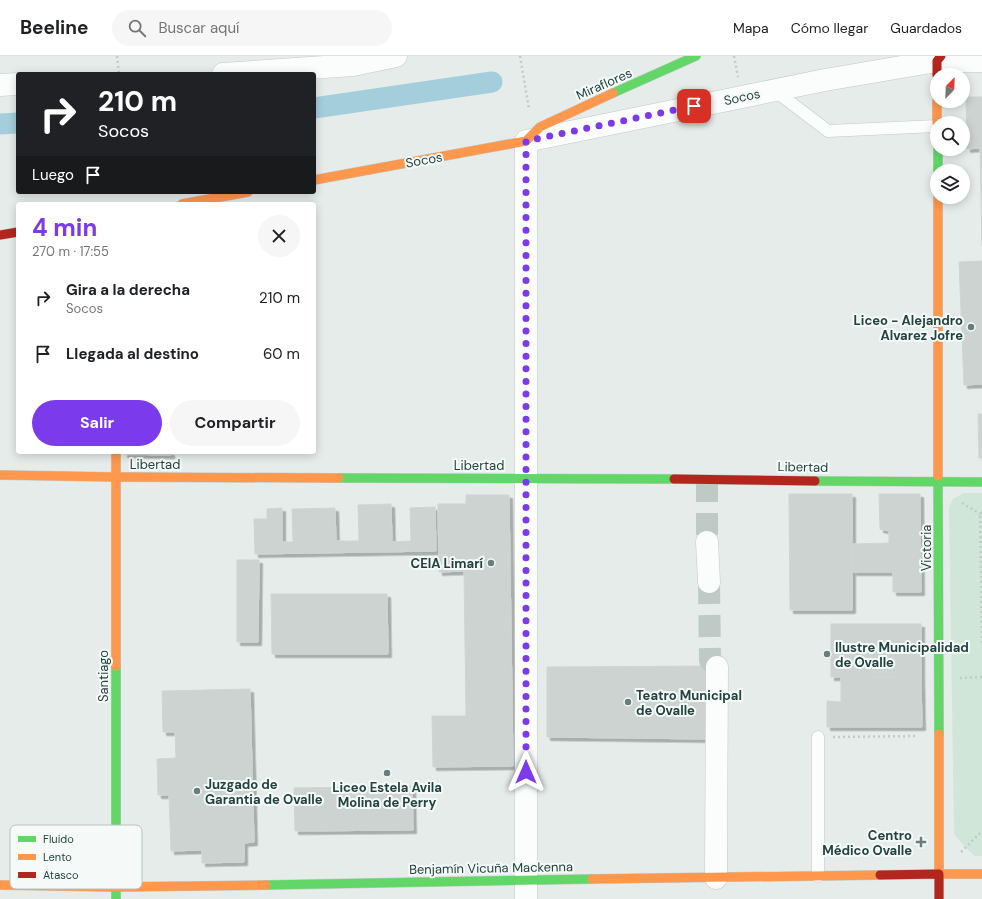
<!DOCTYPE html>
<html lang="es">
<head>
<meta charset="utf-8">
<style>
	body { margin:0; font-family:"DM Sans",sans-serif; background:#f6f6f6; color:#202124; height:100vh; display:flex; flex-direction:column; font-size:15px; white-space:nowrap }
	* { box-sizing:border-box; margin:0 }
	p { font-size:13px; color:#757577 }
	.icon { flex:none; width:22px; height:22px; fill:none; stroke:currentColor; stroke-width:2; stroke-linecap:round; stroke-linejoin:round }
	.map { position:relative; flex:1; overflow:hidden }
	.panel { position:absolute; left:16px; top:146px; width:300px; height:252px; display:flex; flex-direction:column; background:#fff; border-radius:4px; box-shadow:0 2px 10px #0003 }
	.panel>* { flex:none }
	.guide { position:absolute; left:16px; top:16px; width:300px; height:122px; border-radius:4px; box-shadow:0 2px 10px #0003; background:#202124; color:#fff; overflow:hidden }
	.needle { width:26px; rotate:23deg }
	.fabs { position:absolute; left:930px; top:12px; display:grid; gap:8px }
	.fabs a { display:grid; place-items:center; width:40px; height:40px; border-radius:50%; background:#fff; box-shadow:0 2px 10px #0003; font-size:20px }
	.pin { position:absolute; display:grid; place-items:center; width:34px; height:34px; color:#fff; margin:-17px; border-radius:8px; box-shadow:0 2px 6px #0006 }
	.me { position:absolute; width:44px; margin:-22px; rotate:0deg; stroke-linejoin:round; filter:drop-shadow(0 0 3px #0008) }
	.turn { display:flex; align-items:center; gap:14px; height:84px; padding:0 16px; font-size:18px }
	.turn .icon { width:52px; height:52px; stroke-width:2.5 }
	.turn b { display:block; font-size:28px; line-height:34px }
	.then { display:flex; align-items:center; height:38px; padding:0 16px; background:#0003; gap:8px; font-size:15px }
	.round { display:grid; place-items:center; flex:none; width:42px; height:42px; border-radius:21px; background:#f6f6f6 }
	.overview { display:flex; align-items:center; justify-content:space-between; height:68px; padding:0 16px }
	h1 { font-size:24px; font-weight:700; line-height:30px; color:#7c3aed }
	.cta { display:flex; gap:8px; margin-top:auto; padding:8px 16px }
	.cta a { flex:1; height:46px; border-radius:24px; background:#7c3aed; color:#fff; font-size:16px; font-weight:700; line-height:46px; text-align:center }
	.cta a+a { background:#f6f6f6; color:#202124 }
	ul { padding:0; list-style:none }
	li { display:flex; align-items:center; gap:12px; height:56px; padding:0 16px }
	li div { flex:1 }
	li b { display:block; font-size:15px }
	li em { font-style:normal }
	header { display:flex; align-items:center; gap:24px; box-sizing:border-box; height:56px; padding:0 20px; background:#fff; border-bottom:1px solid #e0e0e0 }
	header strong { font-size:19px }
	nav { display:flex; gap:22px; margin-inline-start:auto; font-size:14px }
	.search { width:280px; height:36px; background:#f6f6f6; display:flex; align-items:center; gap:10px; box-sizing:border-box; padding:0 14px; border-radius:22px; color:#757577; font-size:15px }
	.map>svg:first-child { display:block }
	.green { fill:#cfe6d8 }
	.lines { fill:none; stroke-linecap:round; stroke-linejoin:round }
	.canal { stroke:#a5cedc; stroke-width:21 }
	.building { fill:#cdd3d1; stroke:#cfd5d3; filter:url(#shadow) }
	.street-tunnel { stroke:#bfcac7; stroke-width:22; stroke-dasharray:22 11; stroke-linecap:butt }
	.lane-casing { stroke:#c3c9c7; stroke-width:13 }
	.street-casing { stroke:#c3c9c7; stroke-width:23 }
	.fast-casing { stroke:#c1cac7; stroke-width:10 }
	.slow-casing { stroke:#c1cac7; stroke-width:10 }
	.jam-casing { stroke:#c1cac7; stroke-width:10 }
	.path { stroke:#c2cbca; stroke-width:2.5; stroke-dasharray:2 3; stroke-linecap:butt }
	.lane { stroke:#fbfcfc; stroke-width:12 }
	.street { stroke:#fbfcfc; stroke-width:22 }
	.fast { stroke:#63d668; stroke-width:9 }
	.slow { stroke:#ff974d; stroke-width:9 }
	.jam { stroke:#b3261e; stroke-width:9 }
	.route { stroke:#7c3aed; stroke-width:7; stroke-dasharray:0 12.6 }
	.poi-dot { fill:#677e7a; stroke:#f5faf8; stroke-width:1.5 }
	.labels { text-anchor:middle; dominant-baseline:central; stroke-width:4; stroke-linejoin:round; paint-order:stroke }
	.street-label { font-size:13px; fill:#22423d; stroke:#f5faf8 }
	.poi-label { font-size:13px; font-weight:bold; fill:#22423d; stroke:#f5faf8; text-anchor:end }
	.key { fill:#f5faf8; stroke:#b6c3c0; stroke-width:1 }
	.key-label { font-size:11px; fill:#22423d }
</style>
</head>
<body>
<header>
<strong>Beeline</strong>
<div class="search"><svg class="icon" aria-label="search" viewBox="0 0 24 24"><circle cx="10" cy="10" r="6"/><path d="M15 15l6 6"/></svg>Buscar aquí</div>
<nav><a>Mapa</a><a>Cómo llegar</a><a>Guardados</a></nav>
</header>
<div class="map">
<svg width="982" height="843" viewBox="0 0 982 843">
	<defs>
		<filter id="shadow"><feDropShadow dx="3.5" dy="3.5" stdDeviation="0" flood-color="#0004"/></filter>
	</defs>
	<rect width="100%" height="100%" fill="#e6ecea"/>
	<polygon class="green" points="964,437 982,437 982,800 975,800 965,791 954,778 949,451 953,443"/>
	<g class="lines">
		<g class="canal">
			<polyline points="314,52 492,26"/>
			<polyline points="0,68 18,67"/>
		</g>
	</g>
	<g class="building">
		<polygon points="966,41 982,41 982,190 980,92 967,93"/>
		<polygon points="982,205 982,328 964,329 959,206"/>
		<polygon points="978,358 982,358 982,402 979,402"/>
		<polygon points="124,396 171,396 171,399 124,398"/>
		<polygon points="789,438 852,438 852,554 790,554"/>
		<polygon points="879,438 920,438 921,536 893,536 893,516 853,516 852,488 889,487 889,475 880,473"/>
		<polygon points="466,439 509,439 513,710 433,711 432,660 466,660 464,515 439,516 438,448 466,448"/>
		<polygon points="391,448 392,486 411,485 410,452 435,451 436,495 255,498 254,463 267,463 267,453 282,452 282,486 293,486 292,453 335,452 336,485 359,485 358,449"/>
		<polygon points="237,504 259,504 258,586 237,586"/>
		<polygon points="271,538 387,538 388,598 272,598"/>
		<rect x="831" y="568" width="90" height="53"/>
		<polygon points="709,610 709,683 547,681 547,611"/>
		<polygon points="921,621 922,671 827,671 827,645 841,646 841,622"/>
		<polygon points="250,633 254,786 244,787 244,806 202,807 202,794 171,795 169,739 158,739 157,703 176,702 175,676 163,676 162,635"/>
		<polygon points="412,730 413,774 295,775 294,732"/>
	</g>
	<g class="lines">
		<g class="street-tunnel">
			<polyline points="707,424 707,486"/>
			<polyline points="709,526 710,604 717,611"/>
		</g>
		<defs>
			<g id="lane">
				<polyline points="774,34 828,75 937,70"/>
				<polyline points="818,681 818,820"/>
			</g>
			<g id="street">
				<polyline points="223,18 353,9 396,0"/>
				<polyline points="0,29 18,28"/>
				<polyline points="707,486 709,526"/>
				<polyline points="716,822 717,611"/>
				<polyline points="526,843 526,85 825,24 937,5 982,5"/>
			</g>
			<g id="fast">
				<polyline points="613,37 696,0"/>
				<polyline points="938,93 938,115"/>
				<polyline points="938,420 939,678"/>
				<polyline points="339,422 674,423"/>
				<polyline points="815,425 982,426"/>
				<polyline points="116,610 116,843"/>
				<polyline points="266,829 592,823"/>
			</g>
			<g id="slow">
				<polyline points="937,45 937,67"/>
				<polyline points="314,124 526,85 540,71 613,37"/>
				<polyline points="938,141 938,420"/>
				<polyline points="182,148 248,136"/>
				<polyline points="116,396 116,610"/>
				<polyline points="0,419 116,421 339,422"/>
				<polyline points="939,678 939,818 982,818"/>
				<polyline points="592,823 880,819"/>
				<polyline points="0,829 116,831 266,829"/>
			</g>
			<g id="jam">
				<polyline points="937,19 937,5 941,0"/>
				<polyline points="0,179 18,176"/>
				<polyline points="674,423 815,425"/>
				<polyline points="880,819 939,818 939,843"/>
			</g>
		</defs>
		<use href="#lane" class="lane-casing"/>
		<use href="#street" class="street-casing"/>
		<use href="#fast" class="fast-casing"/>
		<use href="#slow" class="slow-casing"/>
		<use href="#jam" class="jam-casing"/>
		<g class="path">
			<polyline points="117,0 119,18"/>
			<polyline points="520,0 529,53"/>
			<polyline points="734,0 738,21"/>
			<polyline points="962,447 982,459"/>
			<polyline points="982,457 980,457 982,587"/>
			<polyline points="960,622 982,621"/>
			<polyline points="833,681 918,680"/>
			<polyline points="961,796 982,775"/>
		</g>
		<use href="#lane" class="lane"/>
		<use href="#street" class="street"/>
		<use href="#fast" class="fast"/>
		<use href="#slow" class="slow"/>
		<use href="#jam" class="jam"/>
	</g>
	<g class="lines">
		<polyline class="route" points="526,716 526,85 694,50"/>
	</g>
	<g class="poi-dot">
		<circle cx="971" cy="271" r="4"/>
		<circle cx="491" cy="507" r="4"/>
		<circle cx="827" cy="598" r="4"/>
		<circle cx="628" cy="646" r="4"/>
		<circle cx="387" cy="717" r="4"/>
		<circle cx="197" cy="735" r="4"/>
		<path d="M919 780h4v4h4v4h-4v4h-4v-4h-4v-4h4z"/>
	</g>
	<g class="labels">
		<g class="street-label">
			<text transform="translate(604 28) rotate(-24)">Miraflores</text>
			<text transform="translate(742 41) rotate(-12)">Socos</text>
			<text transform="translate(424 104) rotate(-10)">Socos</text>
			<text x="155" y="408">Libertad</text>
			<text x="479" y="409">Libertad</text>
			<text transform="translate(803 411) rotate(1)">Libertad</text>
			<text transform="translate(926 492) rotate(-90)">Victoria</text>
			<text transform="translate(103 620) rotate(-90)">Santiago</text>
			<text transform="translate(491 812) rotate(-1)">Benjamín Vicuña Mackenna</text>
		</g>
		<g class="poi-label">
			<text x="963" y="264">Liceo - Alejandro<tspan x="963" dy="15">Alvarez Jofre</tspan></text>
			<text x="483" y="507">CEIA Limarí</text>
			<text x="835" y="591" text-anchor="start">Ilustre Municipalidad<tspan x="835" dy="15">de Ovalle</tspan></text>
			<text x="636" y="639" text-anchor="start">Teatro Municipal<tspan x="636" dy="15">de Ovalle</tspan></text>
			<text x="205" y="728" text-anchor="start">Juzgado de<tspan x="205" dy="15">Garantia de Ovalle</tspan></text>
			<text x="387" y="731" text-anchor="middle">Liceo Estela Avila<tspan x="387" dy="15">Molina de Perry</tspan></text>
			<text x="912" y="779">Centro<tspan x="912" dy="15">Médico Ovalle</tspan></text>
		</g>
	</g>
	<rect x="10" y="769" width="132" height="64" rx="6" class="key"/>
	<rect x="18" y="780" width="18" height="6" fill="#63d668"/>
	<rect x="18" y="798" width="18" height="6" fill="#ff974d"/>
	<rect x="18" y="816" width="18" height="6" fill="#b3261e"/>
	<g class="key-label">
		<text x="43" y="787">Fluido</text>
		<text x="43" y="805">Lento</text>
		<text x="43" y="823">Atasco</text>
	</g>
</svg>
<div class="fabs">
<a><svg class="needle" viewBox="-14 -14 28 28"><path d="M0-13l5 13h-10z" fill="#e53935"/><path d="M0 13l5-13h-10z" fill="#757577"/></svg></a>
<a><svg class="icon" aria-label="search" viewBox="0 0 24 24"><circle cx="10" cy="10" r="6"/><path d="M15 15l6 6"/></svg></a>
<a><svg class="icon" aria-label="layers" viewBox="0 0 24 24"><path d="M12 4l9 5-9 5-9-5zM3 14l9 5 9-5"/></svg></a>
</div>
<div class="pin" style="left:694px;top:50px;background:#d93025"><svg class="icon" aria-label="arrive" viewBox="0 0 24 24"><path d="M6 21V4h12l-3 4 3 4H6"/></svg></div>
<svg class="me" style="left:526px;top:716px" viewBox="-20 -20 40 40"><path d="M0-17L14 15 0 8-14 15z" fill="#7c3aed" stroke="#fff" stroke-width="4"/></svg>
<div class="guide">
<div class="turn"><svg class="icon" aria-label="right" viewBox="0 0 24 24"><path d="M7 20v-9h11M14 6l5 5-5 5"/></svg><div><b>210 m</b>Socos</div></div>
<div class="then">Luego<svg class="icon" aria-label="arrive" viewBox="0 0 24 24"><path d="M6 21V4h12l-3 4 3 4H6"/></svg></div>
</div>
<section class="panel">
<div class="overview"><div><h1>4 min</h1><p>270 m · 17:55</p></div><a class="round"><svg class="icon" aria-label="close" viewBox="0 0 24 24"><path d="M6 6l12 12M18 6L6 18"/></svg></a></div>
<ul>
<li><svg class="icon" aria-label="right" viewBox="0 0 24 24"><path d="M7 20v-9h11M14 6l5 5-5 5"/></svg><div><b>Gira a la derecha</b><p>Socos</p></div><em>210 m</em></li>
<li><svg class="icon" aria-label="arrive" viewBox="0 0 24 24"><path d="M6 21V4h12l-3 4 3 4H6"/></svg><div><b>Llegada al destino</b></div><em>60 m</em></li>
</ul>
<div class="cta"><a>Salir</a><a>Compartir</a></div>
</section>
</div>
</body>
</html>
